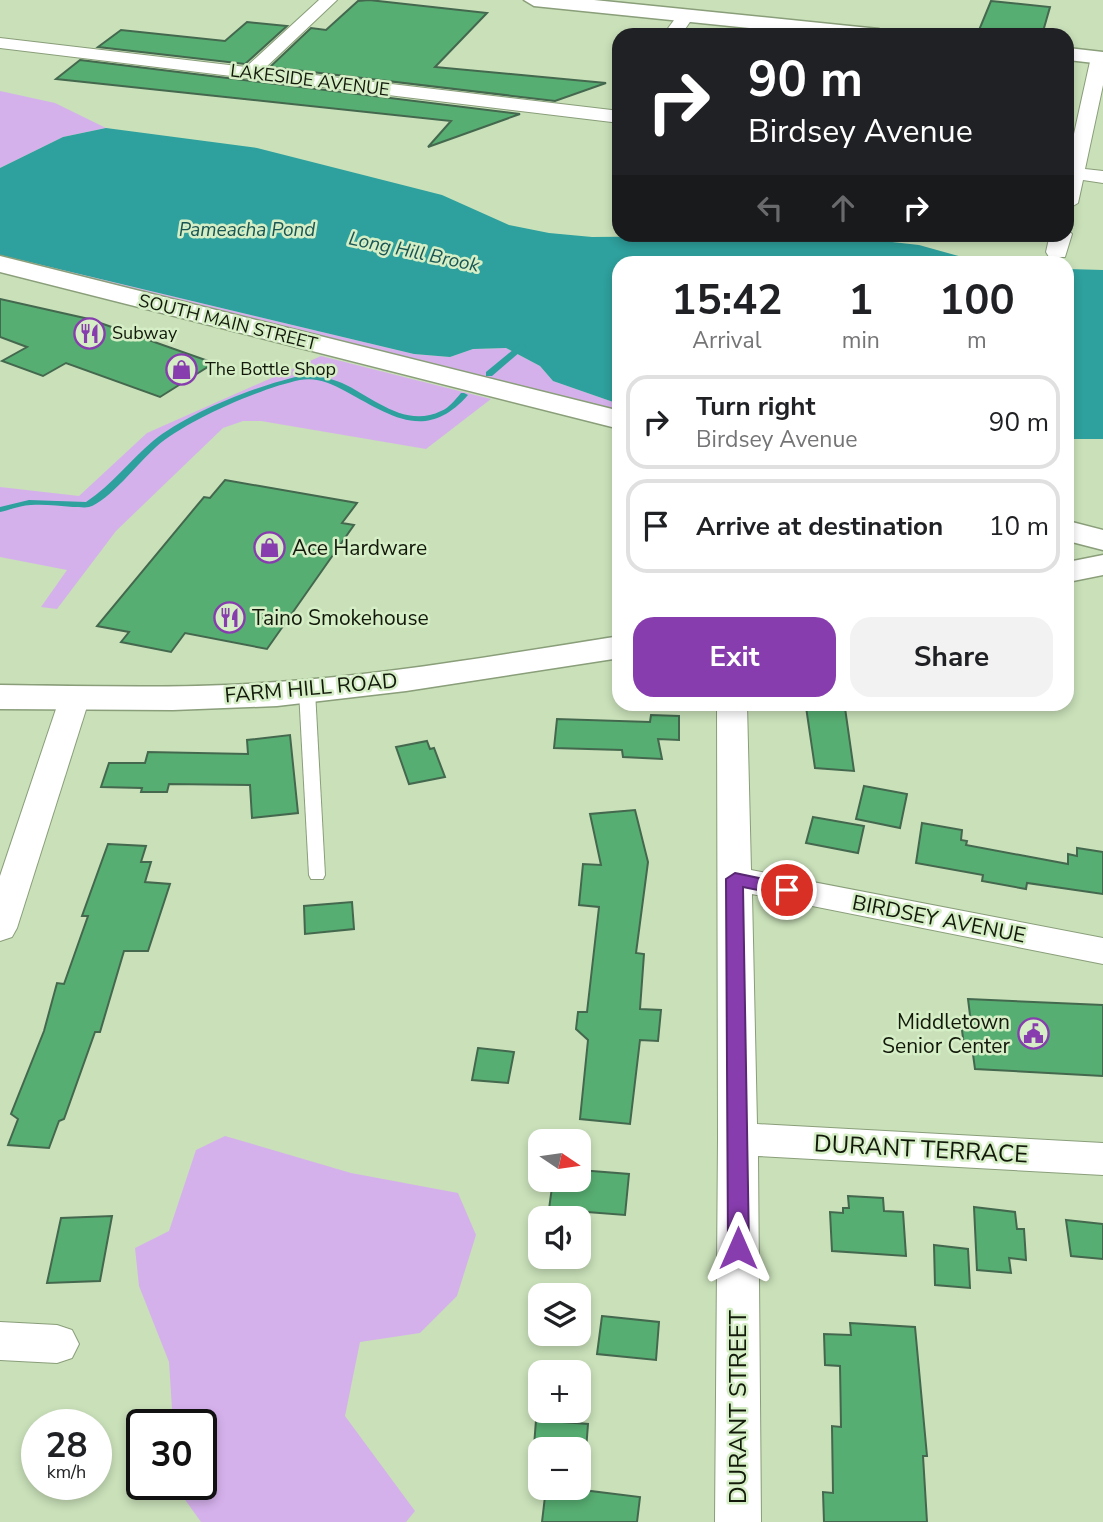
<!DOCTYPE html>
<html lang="en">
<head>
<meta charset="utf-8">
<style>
	body { margin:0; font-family:"Nunito Sans",sans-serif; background:#f2f2f2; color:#202124; height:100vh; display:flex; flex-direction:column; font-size:26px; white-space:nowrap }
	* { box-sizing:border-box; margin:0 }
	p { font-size:23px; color:#757577 }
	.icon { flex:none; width:38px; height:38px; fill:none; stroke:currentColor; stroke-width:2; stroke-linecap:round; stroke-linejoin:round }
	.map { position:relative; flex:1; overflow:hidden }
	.panel { position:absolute; left:612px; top:256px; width:462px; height:455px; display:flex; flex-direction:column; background:#fff; border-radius:21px; box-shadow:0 4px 10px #0003 }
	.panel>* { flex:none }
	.guide { position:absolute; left:612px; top:28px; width:462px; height:214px; border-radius:21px; box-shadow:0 4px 10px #0003; background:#202124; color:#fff; overflow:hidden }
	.needle { width:46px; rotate:103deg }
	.tools { position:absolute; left:528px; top:1129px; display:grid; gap:14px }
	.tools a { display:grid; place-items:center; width:63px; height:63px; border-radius:14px; background:#fff; box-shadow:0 4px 10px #0003; font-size:35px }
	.speed { position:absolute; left:21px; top:1409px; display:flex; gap:14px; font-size:35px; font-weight:700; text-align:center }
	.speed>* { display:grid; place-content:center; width:91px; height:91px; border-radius:50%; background:#fff; box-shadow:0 4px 10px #0003; line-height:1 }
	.speed small { font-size:18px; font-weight:400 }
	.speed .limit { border:4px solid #111; border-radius:10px; background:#fff; color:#111 }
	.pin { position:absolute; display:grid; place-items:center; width:60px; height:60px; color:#fff; margin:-30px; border:4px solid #fff; border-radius:50%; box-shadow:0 2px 7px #0007 }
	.me { position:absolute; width:77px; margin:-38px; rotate:0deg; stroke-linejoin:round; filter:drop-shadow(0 0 5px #0008) }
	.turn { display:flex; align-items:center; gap:24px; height:147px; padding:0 21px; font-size:32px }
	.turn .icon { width:91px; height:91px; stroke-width:2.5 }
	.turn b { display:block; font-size:49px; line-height:60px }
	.lanes { display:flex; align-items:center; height:66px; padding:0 21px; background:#0003; justify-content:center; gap:35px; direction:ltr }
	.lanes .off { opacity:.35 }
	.eta { display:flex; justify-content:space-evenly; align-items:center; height:119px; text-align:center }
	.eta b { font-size:42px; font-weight:700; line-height:49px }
	.cta { display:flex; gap:14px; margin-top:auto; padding:14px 21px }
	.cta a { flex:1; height:80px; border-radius:21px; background:#883daf; color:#fff; font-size:28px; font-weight:700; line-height:80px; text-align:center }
	.cta a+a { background:#f2f2f2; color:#202124 }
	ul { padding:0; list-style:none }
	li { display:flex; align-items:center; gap:21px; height:94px; margin:0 14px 10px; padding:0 7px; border:4px solid #e0e0e0; border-radius:21px }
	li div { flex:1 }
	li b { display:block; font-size:26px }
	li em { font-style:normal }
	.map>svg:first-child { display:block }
	.green { fill:#d5b1ec }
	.water { fill:#2ea09d }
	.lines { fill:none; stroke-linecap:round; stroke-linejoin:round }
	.stream { fill:#2ea09d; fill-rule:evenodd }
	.building { fill:#57ae72; stroke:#44684e; stroke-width:2 }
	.service-casing { stroke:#899e79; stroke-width:2 }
	.minor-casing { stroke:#899e79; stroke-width:2 }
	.tertiary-casing { stroke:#899e79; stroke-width:3 }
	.secondary-casing { stroke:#899e79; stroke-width:3 }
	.primary-casing { stroke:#899e79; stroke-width:3 }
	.service { fill:#fff; fill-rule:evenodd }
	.minor { fill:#fff; fill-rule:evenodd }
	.tertiary { fill:#fff; fill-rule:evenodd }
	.secondary { fill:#fff; fill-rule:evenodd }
	.primary { fill:#fff; fill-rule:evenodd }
	.route { fill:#883daf; stroke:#582872; stroke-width:2 }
	.labels { text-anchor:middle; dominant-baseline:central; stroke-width:5; stroke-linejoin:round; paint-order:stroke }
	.far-street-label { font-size:18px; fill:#12190b; stroke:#d6eec6 }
	.far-poi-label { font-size:18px; fill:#12190b; stroke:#d6eec6; text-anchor:start }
	.far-water-label { font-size:19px; font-style:italic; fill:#185654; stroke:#d6eec6 }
	.poi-label { font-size:21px; fill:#12190b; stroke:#d6eec6; text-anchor:start }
	.street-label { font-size:21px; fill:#12190b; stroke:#d6eec6 }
	.near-street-label { font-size:24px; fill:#12190b; stroke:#d6eec6 }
</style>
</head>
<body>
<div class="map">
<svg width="1103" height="1522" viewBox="0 0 1103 1522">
	<rect width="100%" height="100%" fill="#c9e0b9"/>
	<g class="green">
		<polygon points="0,91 55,103 106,128 63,137 0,168"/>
		<polygon points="0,255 414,354 450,357 473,349 506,348 540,366 553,381 619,404 619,411"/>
		<polygon points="321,356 491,399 426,449 261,421 243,421 223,428 116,531 57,609 41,607 67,570 0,557 0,487 79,496 147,433"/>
		<polygon points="225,1136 351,1173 458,1193 476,1235 457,1296 420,1333 360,1342 345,1416 415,1511 406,1522 201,1522 176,1487 176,1484 201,1484 201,1424 173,1424 169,1362 139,1286 135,1248 169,1231 196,1150"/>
	</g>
	<g class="water">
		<polygon points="106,128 257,148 442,195 509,225 549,233 592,237 830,235 919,245 980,262 620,262 619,404 553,381 540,366 506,348 473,349 450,357 414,354 0,255 0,168 63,137"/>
		<polygon points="1068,269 1103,270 1103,439 1068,439"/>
	</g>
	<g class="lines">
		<g class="stream">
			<polygon points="520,344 523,344 527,346 492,376 486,376 486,372"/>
			<path d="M 305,375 C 318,376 330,378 342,383 C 373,397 405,429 441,411 C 449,408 455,400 461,393 L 464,393 L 468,395 C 426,443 390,415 345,391 C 331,383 316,377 300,380 C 261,388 185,421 156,447 C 140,461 108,502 89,507 C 85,508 78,507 73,507 C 59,506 45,504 31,505 C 21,505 10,510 0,512 L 0,507 L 29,500 L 86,502 C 112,485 130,460 153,441 C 189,412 260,384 305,375 Z"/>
		</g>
	</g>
	<g class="building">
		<polygon points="369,0 487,13 435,67 606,83 555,101 270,67 311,28 326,30 358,1"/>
		<polygon points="991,1 1050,7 1042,35 979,30"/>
		<polygon points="247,22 287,26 245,64 98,47 121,30 225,41"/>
		<polygon points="80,60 520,114 428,147 451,121 56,79"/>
		<polygon points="0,299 89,319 214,363 160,397 66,363 43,376 2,361 27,347 0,337"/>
		<polygon points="225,480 357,503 342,523 354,525 267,649 185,633 171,652 121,642 129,632 97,626 204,497 210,498"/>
		<polygon points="806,707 845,708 854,771 815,768"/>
		<polygon points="651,715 679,716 679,740 658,739 662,759 623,757 622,750 554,748 557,719 650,722"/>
		<polygon points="290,735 298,813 252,818 250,785 169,784 167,792 141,792 142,788 101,787 109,763 145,763 148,752 248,754 247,740"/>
		<polygon points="427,741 430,749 434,748 445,777 409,784 396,747"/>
		<polygon points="864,786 907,794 900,828 856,819"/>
		<polygon points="635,810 648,862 636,953 644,954 640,1009 661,1010 658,1041 640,1040 630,1124 580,1119 588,1040 576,1029 578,1012 587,1012 599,907 579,905 583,864 601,865 590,814"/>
		<polygon points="813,817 864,826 858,853 806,843"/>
		<polygon points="922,823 962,830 961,840 967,841 966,845 1068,864 1068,854 1077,856 1077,848 1103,852 1103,894 1027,883 1026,889 982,881 983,875 916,863"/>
		<polygon points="108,844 146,846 141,862 151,862 145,882 170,884 148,951 124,951 100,1032 95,1032 64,1119 59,1121 49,1148 8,1145 18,1119 11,1114 44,1031 57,983 64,984 88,916 82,916"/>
		<polygon points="352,902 354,929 305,934 304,906"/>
		<polygon points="968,999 1103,1005 1103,1076 975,1069 972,1047 964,1046 961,1022 971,1023"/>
		<polygon points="478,1048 514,1052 508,1083 472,1080"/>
		<polygon points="579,1170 629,1174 625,1215 549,1209 553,1180 579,1180"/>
		<polygon points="848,1196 883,1198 884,1211 903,1212 906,1256 832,1251 830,1212 843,1213 843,1208 849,1208"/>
		<polygon points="974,1207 1015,1212 1017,1229 1024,1229 1026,1260 1009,1258 1011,1273 977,1270"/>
		<polygon points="112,1216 100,1281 47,1283 61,1218"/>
		<polygon points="1066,1220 1103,1224 1103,1259 1071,1256"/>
		<polygon points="934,1245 968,1249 970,1288 935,1285"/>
		<polygon points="602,1316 659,1322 656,1360 597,1354"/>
		<polygon points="850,1323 915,1327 927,1456 923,1456 927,1522 824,1522 823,1492 833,1493 832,1426 841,1427 840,1366 825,1365 824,1334 851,1335"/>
		<polygon points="536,1420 588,1424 583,1490 640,1497 637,1522 542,1522 546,1488 579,1488 579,1449 541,1449 541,1473 532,1472"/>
	</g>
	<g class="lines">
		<defs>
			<polygon id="service" points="307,686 315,691 325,875 323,879 311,879 309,875 299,691"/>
			<g id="minor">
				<polygon points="319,0 337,0 264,69 620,111 620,123 0,48 0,38 246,67"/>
				<polygon points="686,11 694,16 681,35 663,35 680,12"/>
				<polygon points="1100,52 1103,52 1103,85 1085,169 1103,171 1103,183 1083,180 1078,203 1068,209 1068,161 1091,57"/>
				<polygon points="1068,230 1072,234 1065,257 1049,257 1046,252 1050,234 1068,234"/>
				<polygon points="75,687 86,690 90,697 17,928 12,937 0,941 0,876 60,697 64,690"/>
				<polygon points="717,704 747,704 751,870 1103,938 1103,964 752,894 757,1124 1103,1143 1103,1175 758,1156 761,1522 715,1522 718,1139"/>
				<polygon points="0,1322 57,1325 72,1330 79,1344 72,1358 57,1363 0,1360"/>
			</g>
			<g id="tertiary">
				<polygon points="524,0 594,0 879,29 889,35 818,35 534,6"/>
				<polygon points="1068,48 1103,52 1103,64 1068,60"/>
			</g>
			<g id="secondary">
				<polygon points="1103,555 1103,575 1068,582 1068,562"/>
				<path d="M 620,636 L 620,658 L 406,691 L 277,706 L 173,710 L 0,709 L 0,685 C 92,686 185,689 277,682 C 392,674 506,654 620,636 Z"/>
			</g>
			<g id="primary">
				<polygon points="0,256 620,411 620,429 0,272"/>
				<polygon points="1068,521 1103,530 1103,550 1068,541"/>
			</g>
		</defs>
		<use href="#service" class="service-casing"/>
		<use href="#minor" class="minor-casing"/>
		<use href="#tertiary" class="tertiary-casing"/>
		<use href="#secondary" class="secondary-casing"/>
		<use href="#primary" class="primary-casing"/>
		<use href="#service" class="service"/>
		<use href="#minor" class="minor"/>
		<use href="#tertiary" class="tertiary"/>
		<use href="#secondary" class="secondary"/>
		<use href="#primary" class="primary"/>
	</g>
	<polygon class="route" points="735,873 787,884 796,890 787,896 743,887 749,1248 746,1255 738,1257 731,1255 728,1248 726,879"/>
	<defs>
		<symbol id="restaurant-ring" viewBox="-11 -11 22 22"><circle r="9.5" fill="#d6eec6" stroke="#883daf" stroke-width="1.5"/><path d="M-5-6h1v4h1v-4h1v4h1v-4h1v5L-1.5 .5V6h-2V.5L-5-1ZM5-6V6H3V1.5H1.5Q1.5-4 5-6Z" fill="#883daf"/></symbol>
		<symbol id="shop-ring" viewBox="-11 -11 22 22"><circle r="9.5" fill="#d6eec6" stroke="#883daf" stroke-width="1.5"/><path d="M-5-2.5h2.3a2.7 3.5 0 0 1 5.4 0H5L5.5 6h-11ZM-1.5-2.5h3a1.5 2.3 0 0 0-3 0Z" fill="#883daf"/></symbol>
		<symbol id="civic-ring" viewBox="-11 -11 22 22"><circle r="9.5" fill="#d6eec6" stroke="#883daf" stroke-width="1.5"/><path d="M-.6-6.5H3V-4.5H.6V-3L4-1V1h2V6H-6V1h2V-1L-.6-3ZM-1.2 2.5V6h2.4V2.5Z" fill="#883daf"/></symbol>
	</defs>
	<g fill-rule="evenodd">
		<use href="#restaurant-ring" x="72" y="316" width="35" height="35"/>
		<use href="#shop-ring" x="164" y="352" width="35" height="35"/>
		<use href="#shop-ring" x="252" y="530" width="35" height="35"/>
		<use href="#restaurant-ring" x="212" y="600" width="35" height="35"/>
		<use href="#civic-ring" x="1016" y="1016" width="35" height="35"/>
	</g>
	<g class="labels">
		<g class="far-street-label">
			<text transform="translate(310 80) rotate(7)">LAKESIDE AVENUE</text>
			<text transform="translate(228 322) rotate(14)">SOUTH MAIN STREET</text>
		</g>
		<g class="far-poi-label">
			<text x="112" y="333">Subway</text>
			<text x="205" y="369">The Bottle Shop</text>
		</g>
		<g class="far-water-label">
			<text x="247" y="230">Pameacha Pond</text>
			<text transform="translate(414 252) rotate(12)">Long Hill Brook</text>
		</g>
		<g class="poi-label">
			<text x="292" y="548">Ace Hardware</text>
			<text x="252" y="618">Taino Smokehouse</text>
			<text x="1010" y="1022" text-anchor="end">Middletown<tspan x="1010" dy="24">Senior Center</tspan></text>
		</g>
		<g class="street-label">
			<text transform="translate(311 688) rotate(-5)">FARM HILL ROAD</text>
			<text transform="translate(939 919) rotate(11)">BIRDSEY AVENUE</text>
		</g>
		<g class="near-street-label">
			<text transform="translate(921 1149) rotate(3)">DURANT TERRACE</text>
			<text transform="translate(738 1407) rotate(-90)">DURANT STREET</text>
		</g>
	</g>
</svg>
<div class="tools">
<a><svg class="needle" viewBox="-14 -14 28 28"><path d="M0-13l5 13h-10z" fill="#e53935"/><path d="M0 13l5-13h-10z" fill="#757577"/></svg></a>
<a><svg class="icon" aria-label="sound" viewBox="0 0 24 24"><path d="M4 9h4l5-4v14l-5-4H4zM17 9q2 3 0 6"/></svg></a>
<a><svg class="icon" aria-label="layers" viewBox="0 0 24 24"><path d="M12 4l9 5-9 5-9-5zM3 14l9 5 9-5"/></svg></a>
<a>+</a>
<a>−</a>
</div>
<div class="speed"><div>28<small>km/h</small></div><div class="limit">30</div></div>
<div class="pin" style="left:787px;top:890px;background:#d93025"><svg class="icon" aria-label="arrive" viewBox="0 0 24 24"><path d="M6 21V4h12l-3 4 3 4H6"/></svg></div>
<svg class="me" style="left:738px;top:1248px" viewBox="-20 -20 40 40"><path d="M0-17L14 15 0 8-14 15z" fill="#883daf" stroke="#fff" stroke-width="4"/></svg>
<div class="guide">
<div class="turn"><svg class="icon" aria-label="right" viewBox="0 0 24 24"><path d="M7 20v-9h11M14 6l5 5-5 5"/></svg><div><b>90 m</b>Birdsey Avenue</div></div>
<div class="lanes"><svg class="icon off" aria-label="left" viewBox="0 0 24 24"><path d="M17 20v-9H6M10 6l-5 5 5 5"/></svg><svg class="icon off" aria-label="ahead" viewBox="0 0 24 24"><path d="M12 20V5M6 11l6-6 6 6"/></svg><svg class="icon" aria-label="right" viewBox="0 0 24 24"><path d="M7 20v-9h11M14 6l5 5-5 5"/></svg></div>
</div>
<section class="panel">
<div class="eta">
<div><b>15:42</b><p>Arrival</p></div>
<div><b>1</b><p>min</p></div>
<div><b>100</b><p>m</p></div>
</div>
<ul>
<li><svg class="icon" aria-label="right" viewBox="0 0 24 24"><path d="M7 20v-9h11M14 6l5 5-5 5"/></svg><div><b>Turn right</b><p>Birdsey Avenue</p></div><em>90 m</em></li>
<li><svg class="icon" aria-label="arrive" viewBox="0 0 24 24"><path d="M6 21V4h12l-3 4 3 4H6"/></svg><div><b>Arrive at destination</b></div><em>10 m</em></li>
</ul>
<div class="cta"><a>Exit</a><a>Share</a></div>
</section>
</div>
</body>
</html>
